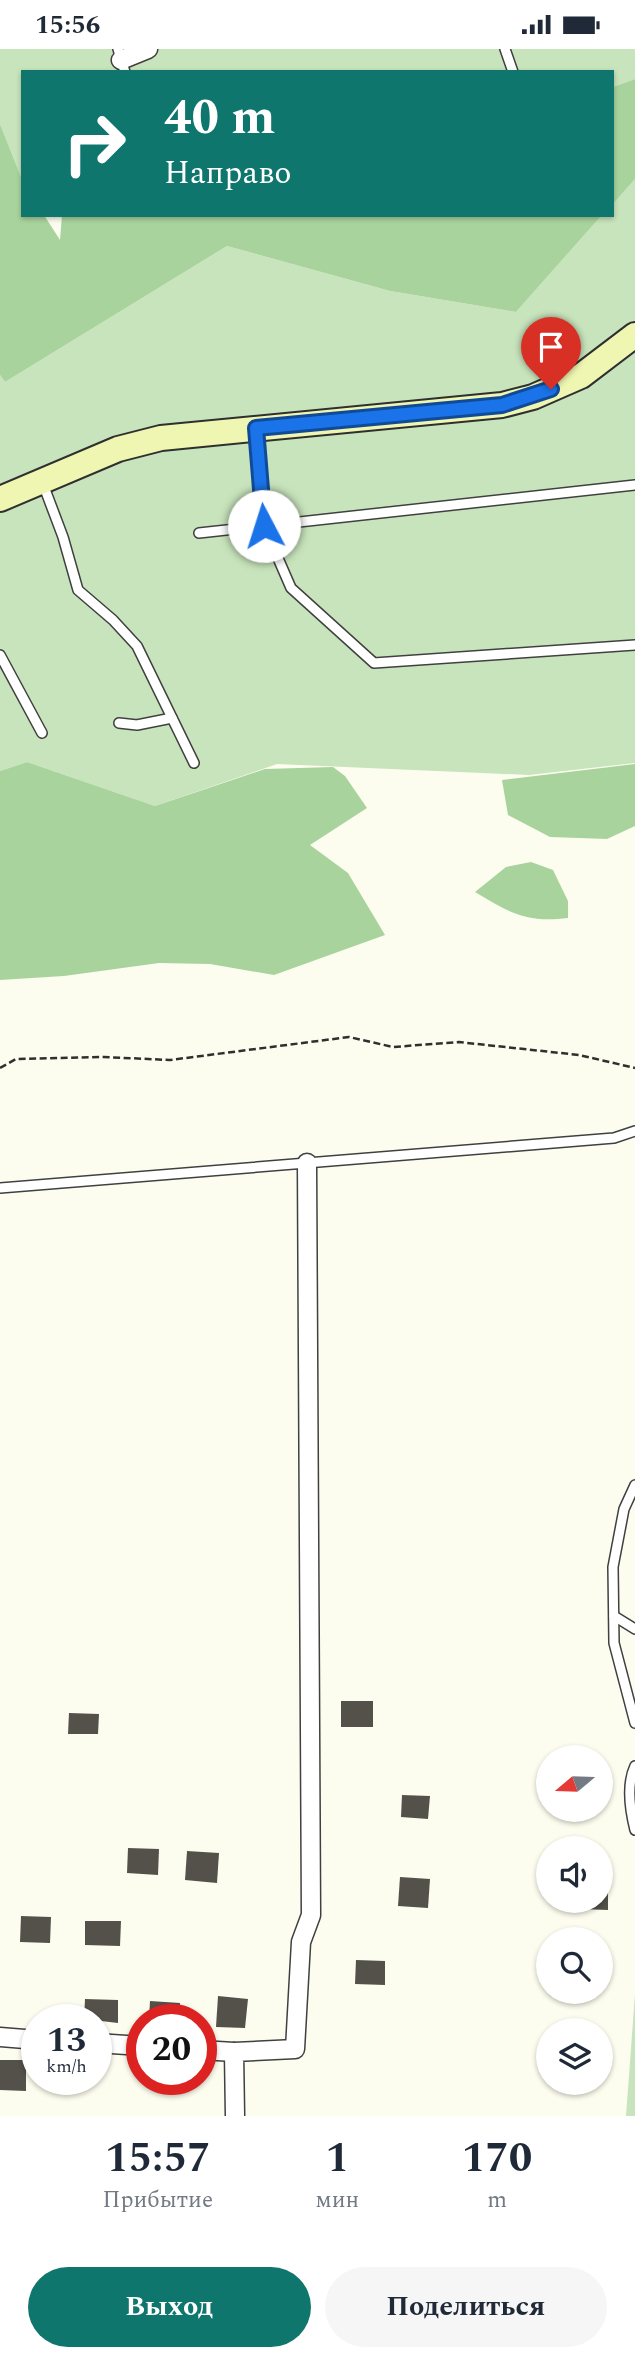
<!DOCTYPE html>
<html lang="ru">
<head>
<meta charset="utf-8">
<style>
	body { margin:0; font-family:Spectral,serif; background:#f6f6f7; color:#1f2937; height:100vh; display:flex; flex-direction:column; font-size:26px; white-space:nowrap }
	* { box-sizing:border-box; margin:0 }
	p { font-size:23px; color:#747a83 }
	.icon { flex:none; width:38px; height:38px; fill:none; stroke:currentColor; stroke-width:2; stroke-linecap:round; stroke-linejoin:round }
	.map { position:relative; height:2067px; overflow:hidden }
	.sheet { display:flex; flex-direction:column; background:#fff; flex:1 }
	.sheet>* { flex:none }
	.hud { position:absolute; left:21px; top:21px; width:593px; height:147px; border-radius:0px; box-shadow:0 2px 5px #0004; background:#0f766e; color:#fff; overflow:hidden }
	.needle { width:46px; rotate:251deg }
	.tools { position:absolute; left:536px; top:1696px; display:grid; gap:14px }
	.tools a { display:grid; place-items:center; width:77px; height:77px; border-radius:50%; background:#fff; box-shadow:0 2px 5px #0004; font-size:35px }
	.speed { position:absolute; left:21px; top:1955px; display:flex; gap:14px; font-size:35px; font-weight:700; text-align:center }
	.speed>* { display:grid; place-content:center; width:91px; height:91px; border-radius:50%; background:#fff; box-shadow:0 2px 5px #0004; line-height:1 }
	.speed small { font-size:18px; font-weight:400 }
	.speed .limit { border:10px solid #d22; background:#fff; color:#111 }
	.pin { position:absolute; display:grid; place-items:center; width:60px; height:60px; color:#fff; margin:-72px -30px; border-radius:50% 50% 50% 0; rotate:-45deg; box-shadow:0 0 7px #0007 }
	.pin .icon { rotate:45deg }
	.me { position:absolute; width:77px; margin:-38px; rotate:355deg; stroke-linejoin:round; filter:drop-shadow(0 0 5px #0008) }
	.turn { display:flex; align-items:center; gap:24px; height:147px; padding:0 28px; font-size:32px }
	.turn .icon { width:91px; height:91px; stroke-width:2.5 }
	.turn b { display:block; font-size:49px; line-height:60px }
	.eta { display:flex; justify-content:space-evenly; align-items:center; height:119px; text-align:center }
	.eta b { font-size:42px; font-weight:700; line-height:49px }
	.primary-button { display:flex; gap:14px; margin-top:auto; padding:14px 28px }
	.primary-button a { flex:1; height:80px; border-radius:42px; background:#0f766e; color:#fff; font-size:28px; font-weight:700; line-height:80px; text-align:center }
	.primary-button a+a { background:#f6f6f7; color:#1f2937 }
	.status { display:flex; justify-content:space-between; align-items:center; height:49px; padding:0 35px; background:#fff; direction:ltr }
	.status svg { height:19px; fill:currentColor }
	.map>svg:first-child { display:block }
	.green { fill:#c8e4bc }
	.forest { fill:#a9d39d }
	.building { fill:#54514b }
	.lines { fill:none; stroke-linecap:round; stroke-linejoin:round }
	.lane-casing { stroke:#404040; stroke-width:12 }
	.street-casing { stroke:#404040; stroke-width:21 }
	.secondary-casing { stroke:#2f2f2f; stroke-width:28 }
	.path { stroke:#2f2f2f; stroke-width:2.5; stroke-dasharray:7 3.5; stroke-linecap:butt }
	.lane { stroke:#fff; stroke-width:9 }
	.street { stroke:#fff; stroke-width:18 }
	.secondary { stroke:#eef6b1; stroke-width:24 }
	.route-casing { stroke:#114b97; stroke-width:18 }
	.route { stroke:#1a73e8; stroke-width:12 }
</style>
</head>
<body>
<div class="status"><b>15:56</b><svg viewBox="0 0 49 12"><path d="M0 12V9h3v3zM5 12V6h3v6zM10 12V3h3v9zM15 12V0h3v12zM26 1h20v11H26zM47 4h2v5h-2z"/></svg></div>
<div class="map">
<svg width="635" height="2067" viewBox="0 0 635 2067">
	<rect width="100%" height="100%" fill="#fdfdef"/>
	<g class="green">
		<polygon points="0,0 635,0 635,30 613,38 612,23 23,23 23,133 0,75"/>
		<polygon points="635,130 635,714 529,726 277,715 155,757 27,713 0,722 0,326 5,333 227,197 390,242 516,263 602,166 612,166 613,155"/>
		<polygon points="635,1945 635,2067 626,2067"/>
	</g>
	<g class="forest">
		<polygon points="635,30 635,130 613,155 613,38"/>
		<polygon points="0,75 23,133 23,166 44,166 60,191 62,166 602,166 516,263 390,242 227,197 5,333 0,326"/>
		<polygon points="27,713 155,757 265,720 333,718 345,727 367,759 310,796 348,824 385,886 274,926 210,915 159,914 64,927 0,931 0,722"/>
		<polygon points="635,715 635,777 607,790 550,788 508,766 502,731"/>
		<path d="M 531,813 L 553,821 L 568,852 L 568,869 C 526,874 510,864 475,843 L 506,818 Z"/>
	</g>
	<g class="building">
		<rect x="341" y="1652" width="32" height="26"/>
		<polygon points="69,1664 99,1665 98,1685 68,1685"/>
		<polygon points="402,1746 430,1747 428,1770 401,1768"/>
		<polygon points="128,1799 159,1800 158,1826 127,1824"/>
		<polygon points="187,1802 219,1804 217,1834 185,1831"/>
		<polygon points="400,1828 430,1830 428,1859 398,1857"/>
		<polygon points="600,1836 608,1837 608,1861 579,1860 579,1852 600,1852"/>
		<polygon points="21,1867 51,1868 50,1894 20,1893"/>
		<polygon points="85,1872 121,1872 120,1897 85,1896"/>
		<polygon points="356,1911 385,1912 385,1936 355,1935"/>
		<polygon points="218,1947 248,1950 245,1979 216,1978"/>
		<polygon points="85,1950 118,1951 118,1974 84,1970"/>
		<polygon points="150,1952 180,1954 179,1970 149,1970"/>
		<polygon points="0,2011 26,2011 26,2042 0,2041"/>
	</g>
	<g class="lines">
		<defs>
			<g id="lane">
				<polyline points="118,0 125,23"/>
				<polyline points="505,0 513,23"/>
				<polyline points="256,382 264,477 291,539 374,614 635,596"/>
				<polyline points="43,435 63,488 78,541 113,571 137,597 194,714"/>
				<polyline points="199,484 635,436"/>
				<polyline points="0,606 42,684"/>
				<polyline points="119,674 137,676 172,669"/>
				<polyline points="0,1139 614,1089 635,1082"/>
				<polyline points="635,1436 624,1460 613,1518 614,1594 635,1674"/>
				<polyline points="614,1567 635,1580"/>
				<path d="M 635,1717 C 626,1736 630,1761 635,1781"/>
			</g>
			<g id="street">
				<polyline points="121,11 148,0"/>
				<polyline points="0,1988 37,1991"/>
				<polyline points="96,1994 142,1997"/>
				<polyline points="201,2001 234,2003"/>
				<polyline points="235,2067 234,2003 295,2000 301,1893 311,1866 307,1114"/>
			</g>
			<polyline id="secondary" points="0,450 118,400 161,389 502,356 533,348 581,327 635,286"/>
		</defs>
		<use href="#lane" class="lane-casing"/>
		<use href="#street" class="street-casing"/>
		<use href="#secondary" class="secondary-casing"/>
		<polyline class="path" points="0,1019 16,1010 104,1008 170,1011 349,988 393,998 459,993 579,1006 635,1019"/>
		<use href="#lane" class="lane"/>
		<use href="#street" class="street"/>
		<use href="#secondary" class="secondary"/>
	</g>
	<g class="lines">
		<defs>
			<polyline id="route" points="264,477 256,379 502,356 551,340"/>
		</defs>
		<use href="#route" class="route-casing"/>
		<use href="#route" class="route"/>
	</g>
</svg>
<div class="tools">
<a><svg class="needle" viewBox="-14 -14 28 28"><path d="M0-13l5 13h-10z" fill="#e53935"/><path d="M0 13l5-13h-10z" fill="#747a83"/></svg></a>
<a><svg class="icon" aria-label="sound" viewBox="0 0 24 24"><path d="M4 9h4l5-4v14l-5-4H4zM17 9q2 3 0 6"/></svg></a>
<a><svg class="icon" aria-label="search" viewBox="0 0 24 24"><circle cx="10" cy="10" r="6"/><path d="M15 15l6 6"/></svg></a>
<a><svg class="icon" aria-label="layers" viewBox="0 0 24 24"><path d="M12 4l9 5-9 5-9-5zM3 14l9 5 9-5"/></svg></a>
</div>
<div class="speed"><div>13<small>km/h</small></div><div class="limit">20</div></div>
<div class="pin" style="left:551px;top:340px;background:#d93025"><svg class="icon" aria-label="arrive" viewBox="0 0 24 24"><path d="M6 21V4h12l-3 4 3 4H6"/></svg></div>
<svg class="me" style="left:264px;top:477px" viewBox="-20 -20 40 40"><circle r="19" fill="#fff"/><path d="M0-13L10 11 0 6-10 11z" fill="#1a73e8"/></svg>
<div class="hud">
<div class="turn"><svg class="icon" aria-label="right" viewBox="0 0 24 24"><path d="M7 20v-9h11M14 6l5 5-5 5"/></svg><div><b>40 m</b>Направо</div></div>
</div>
</div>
<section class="sheet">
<div class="eta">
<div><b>15:57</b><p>Прибытие</p></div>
<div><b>1</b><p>мин</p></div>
<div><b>170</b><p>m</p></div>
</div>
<div class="primary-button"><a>Выход</a><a>Поделиться</a></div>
</section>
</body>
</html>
